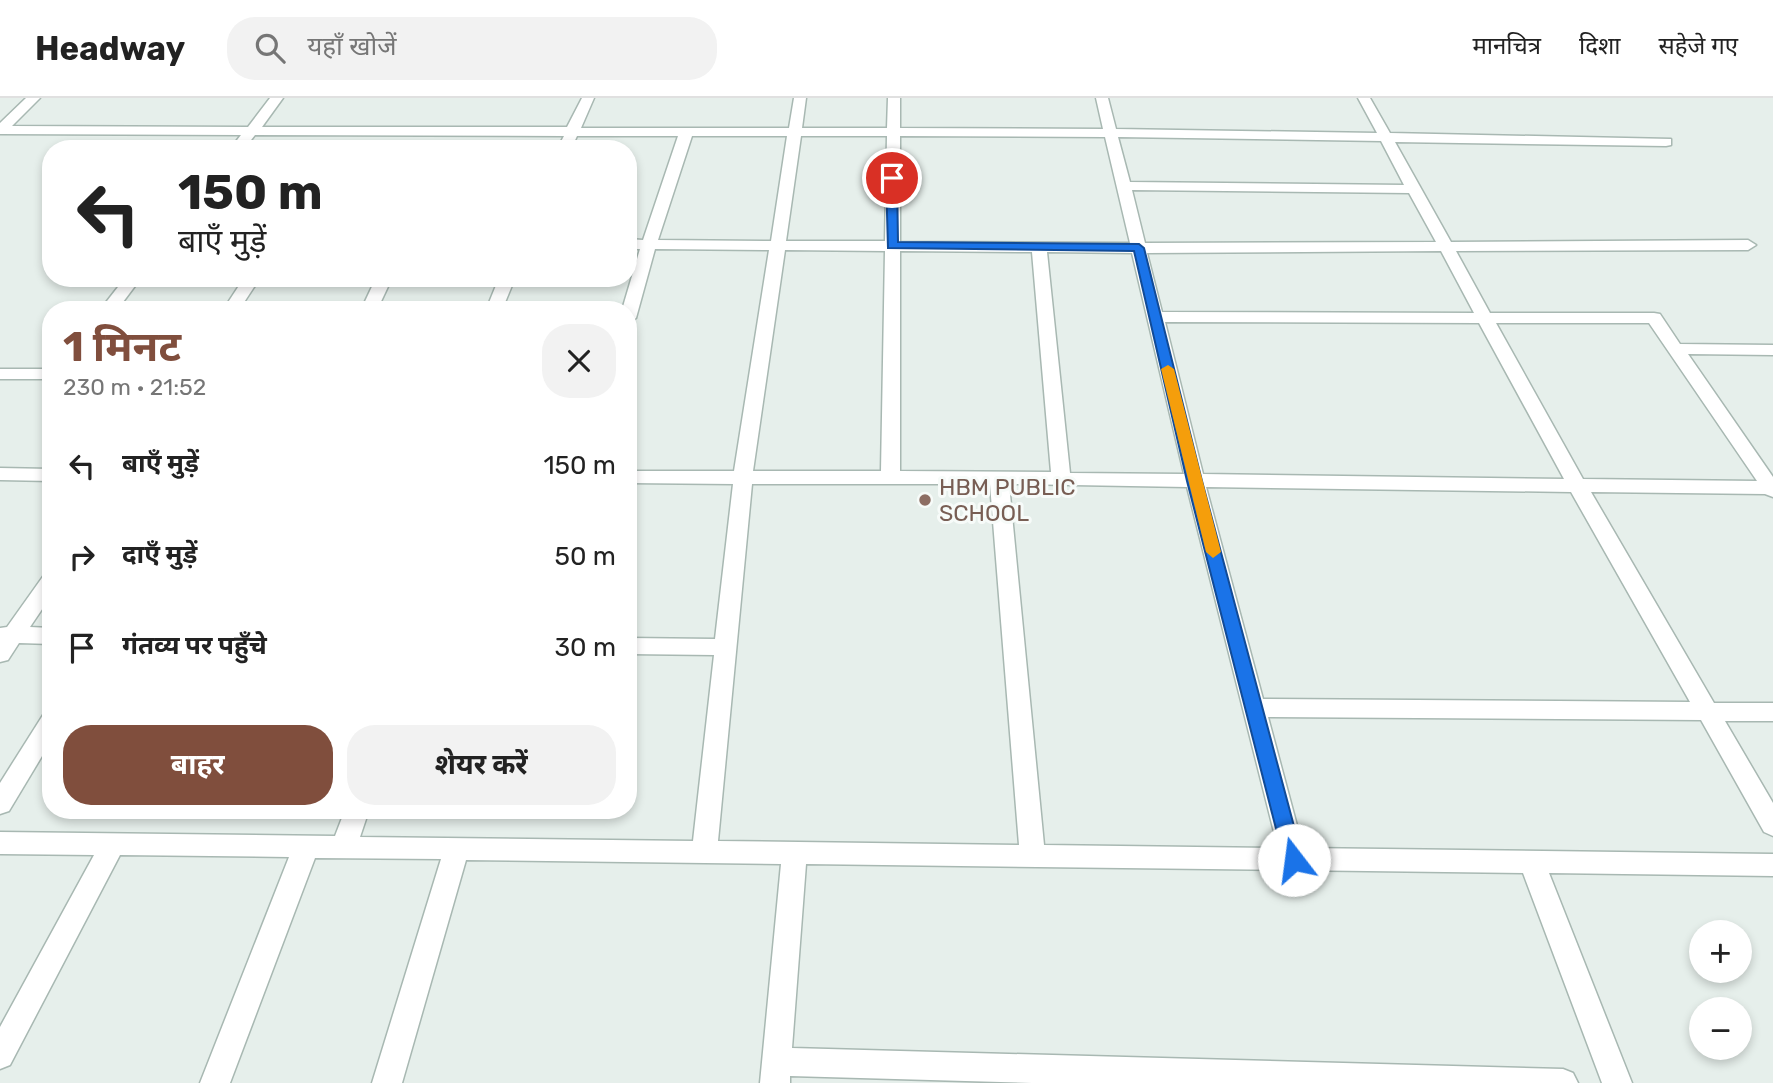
<!DOCTYPE html>
<html lang="hi">
<head>
<meta charset="utf-8">
<style>
	body { margin:0; font-family:Rubik,"Noto Sans Devanagari",sans-serif; background:#f2f2f2; color:#222; height:100vh; display:flex; flex-direction:column; font-size:26px; white-space:nowrap }
	* { box-sizing:border-box; margin:0 }
	p { font-size:23px; color:#767676 }
	.icon { flex:none; width:38px; height:38px; fill:none; stroke:currentColor; stroke-width:2; stroke-linecap:round; stroke-linejoin:round }
	.map { position:relative; flex:1; overflow:hidden }
	.drawer { position:absolute; left:42px; top:203px; width:595px; height:518px; display:flex; flex-direction:column; background:#fff; border-radius:28px; box-shadow:0 4px 10px #0003 }
	.drawer>* { flex:none }
	.hud { position:absolute; left:42px; top:42px; width:595px; height:147px; border-radius:28px; box-shadow:0 4px 10px #0003; background:#fff; color:#222; overflow:hidden }
	.tools { position:absolute; left:1689px; top:822px; display:grid; gap:14px }
	.tools a { display:grid; place-items:center; width:63px; height:63px; border-radius:50%; background:#fff; box-shadow:0 4px 10px #0003; font-size:35px }
	.pin { position:absolute; display:grid; place-items:center; width:60px; height:60px; color:#fff; margin:-30px; border:4px solid #fff; border-radius:50%; box-shadow:0 2px 7px #0007 }
	.me { position:absolute; width:77px; margin:-38px; rotate:345deg; stroke-linejoin:round; filter:drop-shadow(0 0 5px #0008) }
	.turn { display:flex; align-items:center; gap:24px; height:147px; padding:0 21px; font-size:32px }
	.turn .icon { width:91px; height:91px; stroke-width:2.5 }
	.turn b { display:block; font-size:49px; line-height:60px }
	.round { display:grid; place-items:center; flex:none; width:74px; height:74px; border-radius:28px; background:#f2f2f2 }
	.overview { display:flex; align-items:center; justify-content:space-between; height:119px; padding:0 21px }
	h1 { font-size:42px; font-weight:700; line-height:52px; color:#804e3d }
	.cta { display:flex; gap:14px; margin-top:auto; padding:14px 21px }
	.cta a { flex:1; height:80px; border-radius:28px; background:#804e3d; color:#fff; font-size:28px; font-weight:700; line-height:80px; text-align:center }
	.cta a+a { background:#f2f2f2; color:#222 }
	ul { padding:0; list-style:none }
	li { display:flex; align-items:center; gap:21px; height:91px; padding:0 21px }
	li div { flex:1 }
	li b { display:block; font-size:26px }
	li em { font-style:normal }
	header { display:flex; align-items:center; gap:42px; box-sizing:border-box; height:98px; padding:0 35px; background:#fff; border-bottom:2px solid #e0e0e0 }
	header strong { font-size:33px }
	nav { display:flex; gap:38px; margin-inline-start:auto; font-size:24px }
	.search { width:490px; height:63px; background:#f2f2f2; display:flex; align-items:center; gap:18px; box-sizing:border-box; padding:0 24px; border-radius:28px; color:#767676; font-size:26px }
	.map>svg:first-child { display:block }
	.lines { fill:none; stroke-linecap:round; stroke-linejoin:round }
	.minor-casing { stroke:#a8b8b2; stroke-width:3 }
	.minor { fill:#fff; fill-rule:evenodd }
	.route { fill:#1a73e8; stroke:#114b97; stroke-width:2 }
	.slow { fill:#f59e0b }
	.education-dot { fill:#8d6e63; stroke:#f7fbf9; stroke-width:2.5 }
	.labels { text-anchor:middle; dominant-baseline:central; stroke-width:6; stroke-linejoin:round; paint-order:stroke }
	.education-label { font-size:23px; fill:#785e54; stroke:#f7fbf9; text-anchor:start }
</style>
</head>
<body>
<header>
<strong>Headway</strong>
<div class="search"><svg class="icon" aria-label="search" viewBox="0 0 24 24"><circle cx="10" cy="10" r="6"/><path d="M15 15l6 6"/></svg>यहाँ खोजें</div>
<nav><a>मानचित्र</a><a>दिशा</a><a>सहेजे गए</a></nav>
</header>
<div class="map">
<svg width="1773" height="985" viewBox="0 0 1773 985">
	<rect width="100%" height="100%" fill="#e6efeb"/>
	<g class="lines">
		<defs>
			<g id="minor">
				<path d="M 26,0 L 40,0 L 12,28 L 248,29 L 270,0 L 283,0 L 262,29 L 567,29 L 582,0 L 594,0 L 581,30 L 789,30 L 794,0 L 806,0 L 802,30 L 887,30 L 888,0 L 900,0 L 900,30 L 1103,31 L 1096,0 L 1108,0 L 1116,31 L 1377,35 L 1358,0 L 1370,0 L 1390,35 L 1671,41 L 1671,47 L 1666,48 L 1395,44 L 1451,144 L 1748,142 L 1756,147 L 1748,152 L 1456,153 L 1490,215 L 1654,215 L 1660,216 L 1680,246 L 1773,247 L 1773,257 L 1688,256 L 1773,379 L 1773,399 L 1765,396 L 1591,394 L 1714,605 L 1773,605 L 1773,623 L 1725,623 L 1773,705 L 1773,738 L 1764,734 L 1701,622 L 1268,619 L 1303,750 L 1773,756 L 1773,778 L 1549,775 L 1632,985 L 1602,985 L 1523,775 L 806,766 L 792,950 L 1563,971 L 1573,975 L 1578,985 L 1032,985 L 790,978 L 790,985 L 760,985 L 781,766 L 466,762 L 402,985 L 372,985 L 441,761 L 315,760 L 230,985 L 200,985 L 289,759 L 120,757 L 10,967 L 0,971 L 0,929 L 94,757 L 0,756 L 0,734 L 335,738 L 345,712 L 369,712 L 360,739 L 693,743 L 714,557 L 628,556 L 628,540 L 715,541 L 733,386 L 628,385 L 628,373 L 734,373 L 769,152 L 655,151 L 636,220 L 628,225 L 628,212 L 622,212 L 640,151 L 628,151 L 628,141 L 643,142 L 678,38 L 577,38 L 571,51 L 557,51 L 564,38 L 255,37 L 244,51 L 230,51 L 241,37 L 0,36 L 0,25 ZM 692,38 L 787,38 L 771,143 L 658,142 ZM 801,38 L 887,38 L 885,143 L 786,143 ZM 900,38 L 1105,39 L 1130,145 L 900,144 ZM 1118,39 L 1381,43 L 1404,87 L 1130,84 ZM 1132,92 L 1409,95 L 1436,144 L 1145,145 ZM 785,152 L 885,153 L 881,373 L 753,373 ZM 900,153 L 1032,154 L 1051,374 L 900,373 ZM 1441,153 L 1474,215 L 1162,214 L 1147,155 ZM 1047,154 L 1132,155 L 1184,376 L 1070,375 ZM 1165,224 L 1479,225 L 1564,381 L 1203,376 ZM 1496,225 L 1649,225 L 1757,383 L 1583,381 ZM 752,386 L 990,386 L 1019,747 L 718,743 ZM 1009,386 L 1187,389 L 1278,750 L 1044,747 ZM 1206,389 L 1571,394 L 1690,604 L 1263,601 Z"/>
				<polygon points="125,180 141,180 117,212 100,212"/>
				<polygon points="244,180 260,180 239,212 223,212"/>
				<polygon points="376,180 392,180 377,212 361,212"/>
				<polygon points="499,180 515,180 502,212 486,212"/>
				<rect x="0" y="271" width="51" height="10"/>
				<polygon points="0,370 51,371 51,383 0,382"/>
				<polygon points="51,475 51,498 30,529 51,530 51,546 19,545 8,562 0,564 0,530 7,529 44,477"/>
				<polygon points="51,614 51,643 9,713 0,716 0,685 43,617"/>
			</g>
		</defs>
		<use href="#minor" class="minor-casing"/>
		<use href="#minor" class="minor"/>
	</g>
	<polygon class="route" points="892,76 897,80 898,144 1139,146 1144,150 1202,383 1303,762 1301,768 1294,771 1287,768 1284,762 1187,383 1134,153 888,150 886,80"/>
	<polygon class="slow" points="1168,267 1174,271 1221,454 1213,460 1206,454 1161,271"/>
	<circle class="education-dot" cx="925" cy="402" r="7"/>
	<g class="labels">
		<g class="education-label">
			<text x="939" y="389">HBM PUBLIC<tspan x="939" dy="26">SCHOOL</tspan></text>
		</g>
	</g>
</svg>
<div class="tools">
<a>+</a>
<a>−</a>
</div>
<div class="pin" style="left:892px;top:80px;background:#d93025"><svg class="icon" aria-label="arrive" viewBox="0 0 24 24"><path d="M6 21V4h12l-3 4 3 4H6"/></svg></div>
<svg class="me" style="left:1294px;top:762px" viewBox="-20 -20 40 40"><circle r="19" fill="#fff"/><path d="M0-13L10 11 0 6-10 11z" fill="#1a73e8"/></svg>
<div class="hud">
<div class="turn"><svg class="icon" aria-label="left" viewBox="0 0 24 24"><path d="M17 20v-9H6M10 6l-5 5 5 5"/></svg><div><b>150 m</b>बाएँ मुड़ें</div></div>
</div>
<section class="drawer">
<div class="overview"><div><h1>1 मिनट</h1><p>230 m · 21:52</p></div><a class="round"><svg class="icon" aria-label="close" viewBox="0 0 24 24"><path d="M6 6l12 12M18 6L6 18"/></svg></a></div>
<ul>
<li><svg class="icon" aria-label="left" viewBox="0 0 24 24"><path d="M17 20v-9H6M10 6l-5 5 5 5"/></svg><div><b>बाएँ मुड़ें</b></div><em>150 m</em></li>
<li><svg class="icon" aria-label="right" viewBox="0 0 24 24"><path d="M7 20v-9h11M14 6l5 5-5 5"/></svg><div><b>दाएँ मुड़ें</b></div><em>50 m</em></li>
<li><svg class="icon" aria-label="arrive" viewBox="0 0 24 24"><path d="M6 21V4h12l-3 4 3 4H6"/></svg><div><b>गंतव्य पर पहुँचे</b></div><em>30 m</em></li>
</ul>
<div class="cta"><a>बाहर</a><a>शेयर करें</a></div>
</section>
</div>
</body>
</html>
